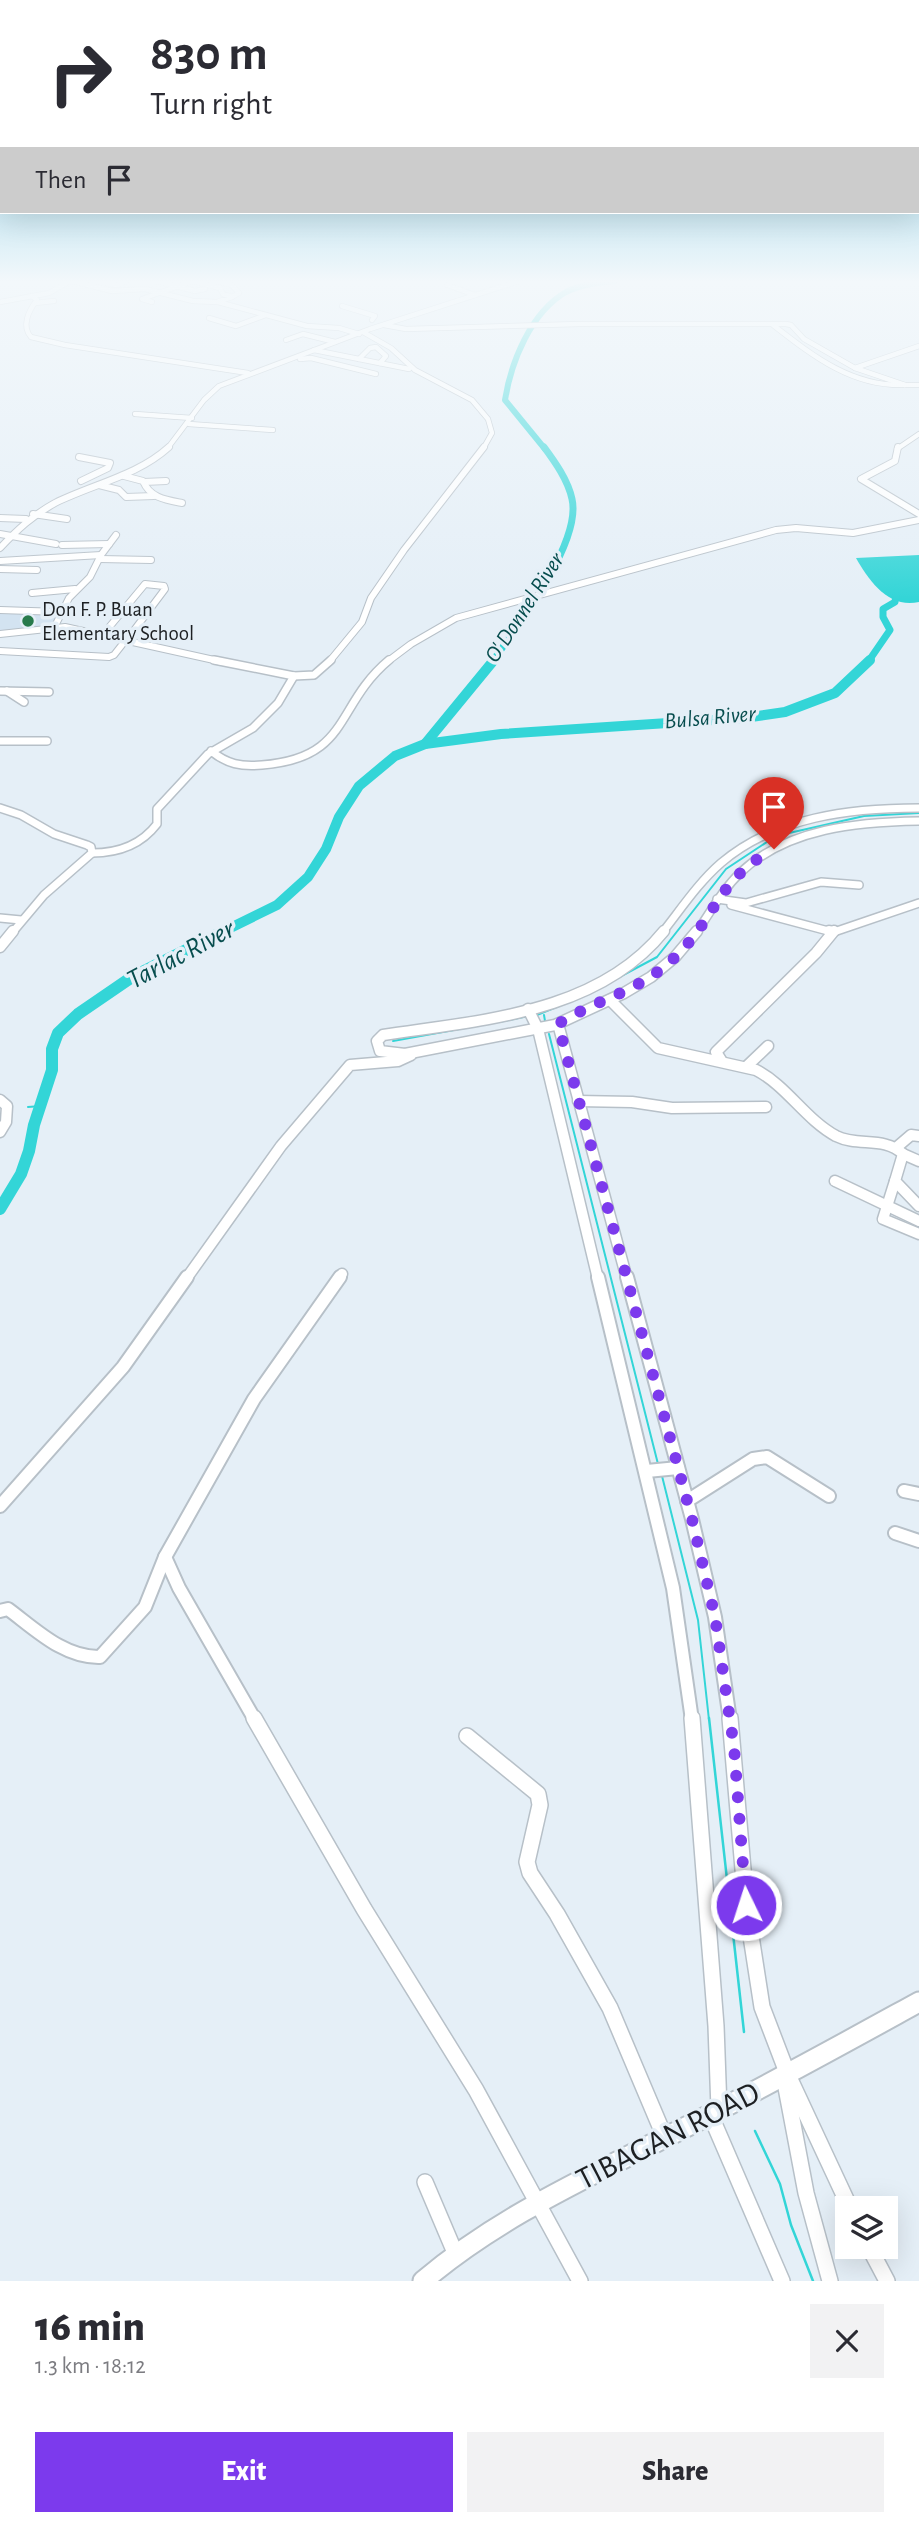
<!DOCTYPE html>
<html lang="en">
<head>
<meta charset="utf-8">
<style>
	body { margin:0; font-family:"Alegreya Sans",sans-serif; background:#f2f2f3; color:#2b2b33; height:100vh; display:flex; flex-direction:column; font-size:26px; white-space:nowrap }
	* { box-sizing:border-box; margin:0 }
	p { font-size:23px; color:#7c7c81 }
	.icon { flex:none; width:38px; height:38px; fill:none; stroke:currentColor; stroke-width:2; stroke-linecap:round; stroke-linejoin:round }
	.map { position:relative; height:2281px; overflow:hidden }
	.side { display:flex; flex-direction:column; background:#fff; flex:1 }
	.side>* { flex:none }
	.hud { position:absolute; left:0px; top:0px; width:920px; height:214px; box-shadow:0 7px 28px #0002; background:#fff; color:#2b2b33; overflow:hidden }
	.fabs { position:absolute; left:835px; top:2196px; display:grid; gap:14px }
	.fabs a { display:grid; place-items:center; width:63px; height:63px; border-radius:0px; background:#fff; box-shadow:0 7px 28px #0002; font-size:35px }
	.pin { position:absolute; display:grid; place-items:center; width:60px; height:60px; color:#fff; margin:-72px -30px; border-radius:50% 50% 50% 0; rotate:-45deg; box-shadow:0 0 7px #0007 }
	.pin .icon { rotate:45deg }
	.me { position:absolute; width:77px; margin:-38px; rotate:356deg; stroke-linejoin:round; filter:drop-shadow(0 0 5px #0008) }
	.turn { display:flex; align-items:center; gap:24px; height:147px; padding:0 35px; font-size:32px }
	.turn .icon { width:91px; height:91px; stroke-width:2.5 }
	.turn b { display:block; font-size:49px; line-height:60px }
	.then { display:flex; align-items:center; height:66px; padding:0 35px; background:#0003; gap:14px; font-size:26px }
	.round { display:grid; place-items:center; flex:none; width:74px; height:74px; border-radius:0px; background:#f2f2f3 }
	.summary { display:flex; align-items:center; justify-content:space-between; height:119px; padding:0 35px }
	h1 { font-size:42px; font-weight:800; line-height:52px }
	.cta { display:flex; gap:14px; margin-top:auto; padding:14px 35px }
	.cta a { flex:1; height:80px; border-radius:0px; background:#7c3aed; color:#fff; font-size:28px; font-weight:800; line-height:80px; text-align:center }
	.cta a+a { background:#f2f2f3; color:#2b2b33 }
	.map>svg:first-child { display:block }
	.built { fill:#d3e3f1 }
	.water { fill:#33d5d7 }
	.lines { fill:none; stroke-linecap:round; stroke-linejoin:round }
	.stream-far1 { stroke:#33d5d7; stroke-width:2 }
	.stream { stroke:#33d5d7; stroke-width:2.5 }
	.river-far3 { stroke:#33d5d7; stroke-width:6 }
	.river-far2 { stroke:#33d5d7; stroke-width:7 }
	.river-far1 { stroke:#33d5d7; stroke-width:10 }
	.river { stroke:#33d5d7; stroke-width:12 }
	.minor-far5-casing { stroke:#b7c0c8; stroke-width:6 }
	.minor-far4-casing { stroke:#b7c0c8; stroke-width:8 }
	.minor-far3-casing { stroke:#b7c0c8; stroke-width:10 }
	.minor-far2-casing { stroke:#b7c0c8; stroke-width:13 }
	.minor-far1-casing { stroke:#b7c0c8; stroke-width:16 }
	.minor-casing { stroke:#b7c0c8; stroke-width:18 }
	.major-casing { stroke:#b7c0c8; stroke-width:23 }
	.minor-far5 { stroke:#fff; stroke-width:4.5 }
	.minor-far4 { stroke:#fff; stroke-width:6 }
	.minor-far3 { stroke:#fff; stroke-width:7 }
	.minor-far2 { stroke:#fff; stroke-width:10 }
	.minor-far1 { stroke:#fff; stroke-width:12 }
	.minor { stroke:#fff; stroke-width:15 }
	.major { stroke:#fff; stroke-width:19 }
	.route { stroke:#7c3aed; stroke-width:12; stroke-dasharray:0 21.6 }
	.poi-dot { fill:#297b4c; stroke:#e5eff7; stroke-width:2.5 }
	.labels { text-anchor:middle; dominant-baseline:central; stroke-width:7; stroke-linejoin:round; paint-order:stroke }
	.far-poi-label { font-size:21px; fill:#1d2023; stroke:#e5eff7; text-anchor:start }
	.far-water-label { font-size:23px; font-style:italic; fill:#074d4e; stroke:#e5eff7 }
	.water-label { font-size:28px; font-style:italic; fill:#074d4e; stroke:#e5eff7 }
	.near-street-label { font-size:32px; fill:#1d2023; stroke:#e5eff7 }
</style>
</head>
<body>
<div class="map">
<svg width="919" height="2281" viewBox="0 0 919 2281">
	<rect width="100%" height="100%" fill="#e5eff7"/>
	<polygon class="built" points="0,612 58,614 53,628 0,633"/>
	<path class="water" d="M 919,555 L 919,602 C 889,609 869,581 856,558 Z"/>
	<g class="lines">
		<g class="stream-far1">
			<polyline points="595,990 657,957 726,869 776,836 864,816 919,813"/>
			<polyline points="537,1015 571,1001"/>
			<polyline points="544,1015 545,1021"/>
			<polyline points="499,1022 528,1016"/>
			<polyline points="549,1034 658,1464"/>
			<polyline points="393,1041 487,1024"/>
			<polyline points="28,1107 41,1106"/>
			<polyline points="662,1476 698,1620 709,1720"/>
		</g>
		<g class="stream">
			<polyline points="709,1718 744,2032"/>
			<polyline points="755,2131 780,2184 791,2225 813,2281"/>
		</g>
		<path class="river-far3" d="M 545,449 L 505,400 C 511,362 531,312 566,292 C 581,284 599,283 615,281"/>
		<g class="river-far2">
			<path d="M 492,662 C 517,627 582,542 572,499 C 568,480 555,462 544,447"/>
			<polyline points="868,662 890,630 883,617 883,609 895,602 897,588 919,581"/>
		</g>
		<g class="river-far1">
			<polyline points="425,744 494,660"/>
			<polyline points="220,933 277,905 308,877 326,849 339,817 359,786 395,756 425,744 501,734 744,718 785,712 835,693 870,660"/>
		</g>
		<polyline class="river" points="0,1209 21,1174 29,1151 34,1125 52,1070 52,1049 58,1033 78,1014 132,977 224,931"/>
		<defs>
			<g id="minor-far5">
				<polyline points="72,281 112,291 145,289 193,301 217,302 232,297 223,294 220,288 192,281"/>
				<polyline points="156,281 195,291 205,289"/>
				<polyline points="216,281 232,285 239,293 232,297"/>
				<polyline points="108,284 117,285 126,281"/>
				<polyline points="447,285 475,295"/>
				<path d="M 32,296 L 37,300 C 29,310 21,326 31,337 L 65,345 L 248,373"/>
				<polyline points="0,302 49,293 70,281"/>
				<polyline points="152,302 142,299 193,281"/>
				<polyline points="218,302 307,326 339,328 359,334"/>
				<polyline points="35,303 54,301"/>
				<polyline points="342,306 375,316 372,320"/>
				<polyline points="209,318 236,326 266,315"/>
				<polyline points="384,325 406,329 579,324 786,324 791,325 804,339 855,368"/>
				<path d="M 773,325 C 813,356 852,387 905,385"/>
				<polyline points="363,332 391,348 415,370 472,400 488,419 492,433 483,449"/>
				<polyline points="286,340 303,334 335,342"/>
				<polyline points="919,346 855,368 905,385 919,385"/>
				<polyline points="314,350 409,369"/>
				<polyline points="300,359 311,358 376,374"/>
				<polyline points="359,359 370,348 376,347 386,356 380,363"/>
				<polyline points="135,414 192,418"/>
				<polyline points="189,424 273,430"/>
				<polyline points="167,449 204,400 219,386 370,329 519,281"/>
				<polyline points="897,449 919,434"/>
			</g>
			<g id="minor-far4">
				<polyline points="898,447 895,461 861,479 919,514"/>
				<polyline points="79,457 110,463 108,468 81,481"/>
				<path d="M 124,476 L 143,481 C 150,498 166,500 182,503"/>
				<polyline points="144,482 166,481"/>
				<polyline points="99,485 119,490 126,497 154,496"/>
				<polyline points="33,514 67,519"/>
				<polyline points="0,518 26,519"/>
				<polyline points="0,534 56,544"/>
				<polyline points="62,545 109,544"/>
				<path d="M 0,548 C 17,530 33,515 55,503 C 93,484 137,476 169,447"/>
				<polyline points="100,559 151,560"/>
				<polyline points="0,561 101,555"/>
				<polyline points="0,569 37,570"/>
				<polyline points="32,593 75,589"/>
				<polyline points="0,610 61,612"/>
				<polyline points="54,628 69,598 90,577 101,555 116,535"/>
				<polyline points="0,634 65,627 223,662"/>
				<polyline points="101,637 145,584 164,586 165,589 126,641"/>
				<polyline points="0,651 109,657 114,655 125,641"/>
				<polyline points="329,662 362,622 371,598 404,550 484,447"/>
				<polyline points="387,662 411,644 456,618 776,530 796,528 853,533 919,520"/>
			</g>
			<g id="minor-far3">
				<polyline points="214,660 294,676 314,675 331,660"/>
				<polyline points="0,691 49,692"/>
				<polyline points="7,691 24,702"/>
				<polyline points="0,741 47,741"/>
				<path d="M 211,751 C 227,764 241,767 262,765 C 351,758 334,706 389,660"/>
				<polyline points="0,808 21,815 54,834 87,845 91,847 92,853 44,895 12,933"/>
				<path d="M 92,853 C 117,853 141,845 157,824 L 157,809 L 208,754 L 253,728 L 278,703 L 294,676"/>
				<polyline points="717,899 746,903 821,882 859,885"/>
				<polyline points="731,905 832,932"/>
				<polyline points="0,918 21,920"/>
				<path d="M 662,933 C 681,909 698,883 721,863 C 775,817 850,808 919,808"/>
				<path d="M 696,933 C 710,913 722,890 741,872 C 788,828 858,822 919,821"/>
				<polyline points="831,933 919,903"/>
			</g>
			<g id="minor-far2">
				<path d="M 664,931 C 597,1014 480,1020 383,1035 L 377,1041 L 380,1051 L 405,1054 L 555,1025 L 624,993 L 651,977 L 675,957 L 697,931"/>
				<polyline points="829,931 832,932"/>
				<polyline points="0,947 13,931"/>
				<path d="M 610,1000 L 658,1048 L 756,1070 C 787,1086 805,1119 836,1136 C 858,1147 884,1136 903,1154 L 895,1181 L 919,1206"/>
				<polyline points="528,1009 538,1029 598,1279"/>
				<polyline points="558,1024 627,1279"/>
				<polyline points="721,1060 716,1052 816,953 834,931"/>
				<polyline points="746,1067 768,1046"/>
				<polyline points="0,1100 7,1106 6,1122 0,1132"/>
				<polyline points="578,1101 632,1102 672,1108 766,1107"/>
				<polyline points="897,1147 911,1135 919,1136"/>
				<polyline points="903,1154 919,1161"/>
				<polyline points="835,1181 919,1221"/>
				<polyline points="895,1181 883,1219 919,1234"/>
				<polyline points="186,1279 281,1146 350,1065 398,1061 411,1055"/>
				<polyline points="338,1279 342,1274"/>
			</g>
			<g id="minor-far1">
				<polyline points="598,1277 673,1588 692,1720"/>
				<polyline points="627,1277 692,1519 715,1617 730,1720"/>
				<polyline points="647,1471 678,1468"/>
				<polyline points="904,1491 919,1494"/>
				<polyline points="687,1501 753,1459 767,1457 829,1496"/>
				<polyline points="0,1506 123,1367 187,1277"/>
				<polyline points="895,1533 919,1541"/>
				<polyline points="165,1557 179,1588 255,1720"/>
				<path d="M 0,1611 L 8,1609 C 35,1629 64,1658 100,1657 L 145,1607 L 165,1557 L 254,1399 L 340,1277"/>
			</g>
			<g id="minor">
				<polyline points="254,1718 364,1909 476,2090 580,2281"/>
				<polyline points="692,1718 716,2026 719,2109"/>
				<polyline points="730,1718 746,1904 762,2007 788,2075 850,2208"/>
				<polyline points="467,1736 538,1794 540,1805 527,1862 530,1873 557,1914 610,2008 665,2138"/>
				<polyline points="784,2077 806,2193 830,2281"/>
				<polyline points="710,2114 782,2281"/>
				<polyline points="425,2182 456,2255"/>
				<polyline points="869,2247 887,2281"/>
			</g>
			<path id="major" d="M 423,2281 C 497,2218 584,2179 670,2135 C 754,2093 837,2047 919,2002"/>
		</defs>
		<use href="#minor-far5" class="minor-far5-casing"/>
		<use href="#minor-far4" class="minor-far4-casing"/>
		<use href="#minor-far3" class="minor-far3-casing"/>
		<use href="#minor-far2" class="minor-far2-casing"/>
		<use href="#minor-far1" class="minor-far1-casing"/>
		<use href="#minor" class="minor-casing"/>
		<use href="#major" class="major-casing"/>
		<use href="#minor-far5" class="minor-far5"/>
		<use href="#minor-far4" class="minor-far4"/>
		<use href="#minor-far3" class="minor-far3"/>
		<use href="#minor-far2" class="minor-far2"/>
		<use href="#minor-far1" class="minor-far1"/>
		<use href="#minor" class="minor"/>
		<use href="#major" class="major"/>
	</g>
	<linearGradient id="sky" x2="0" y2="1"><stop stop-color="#5fc1e1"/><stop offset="0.47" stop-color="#f3f8fb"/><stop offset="1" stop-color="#f3f8fb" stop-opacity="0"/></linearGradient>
	<rect width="919" height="600" fill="url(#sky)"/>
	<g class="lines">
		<path class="route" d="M 746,1905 L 734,1747 L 715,1617 L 692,1519 L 558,1024 C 597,999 639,992 674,958 C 716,919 717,879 774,849"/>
	</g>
	<circle class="poi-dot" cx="28" cy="621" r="7"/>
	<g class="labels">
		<g class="far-poi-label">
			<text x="42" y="609">Don F. P. Buan<tspan x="42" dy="24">Elementary School</tspan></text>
		</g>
		<g class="far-water-label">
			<text transform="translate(525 608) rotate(-57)">O' Donnel River</text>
			<text transform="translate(710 718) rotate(-5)">Bulsa River</text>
		</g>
		<g class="water-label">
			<text transform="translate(181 955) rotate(-28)">Tarlac River</text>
		</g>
		<g class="near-street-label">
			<text transform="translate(668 2136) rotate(-27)">TIBAGAN ROAD</text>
		</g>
	</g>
</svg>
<div class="fabs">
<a><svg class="icon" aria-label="layers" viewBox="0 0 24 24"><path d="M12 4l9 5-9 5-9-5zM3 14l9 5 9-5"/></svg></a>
</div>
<div class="pin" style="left:774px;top:849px;background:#d93025"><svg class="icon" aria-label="arrive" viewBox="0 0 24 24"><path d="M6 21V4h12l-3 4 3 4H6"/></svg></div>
<svg class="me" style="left:746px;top:1905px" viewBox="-20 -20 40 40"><circle r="17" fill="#7c3aed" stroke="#fff" stroke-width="3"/><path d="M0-11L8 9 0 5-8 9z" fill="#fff"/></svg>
<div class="hud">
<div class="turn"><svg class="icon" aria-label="right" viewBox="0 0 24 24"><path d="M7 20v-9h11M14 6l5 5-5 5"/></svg><div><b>830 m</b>Turn right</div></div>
<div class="then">Then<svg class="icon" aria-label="arrive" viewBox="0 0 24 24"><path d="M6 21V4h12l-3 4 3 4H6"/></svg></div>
</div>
</div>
<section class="side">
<div class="summary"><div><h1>16 min</h1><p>1.3 km · 18:12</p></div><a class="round"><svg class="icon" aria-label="close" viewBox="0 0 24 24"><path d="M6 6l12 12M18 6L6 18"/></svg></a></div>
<div class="cta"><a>Exit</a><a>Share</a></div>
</section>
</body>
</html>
